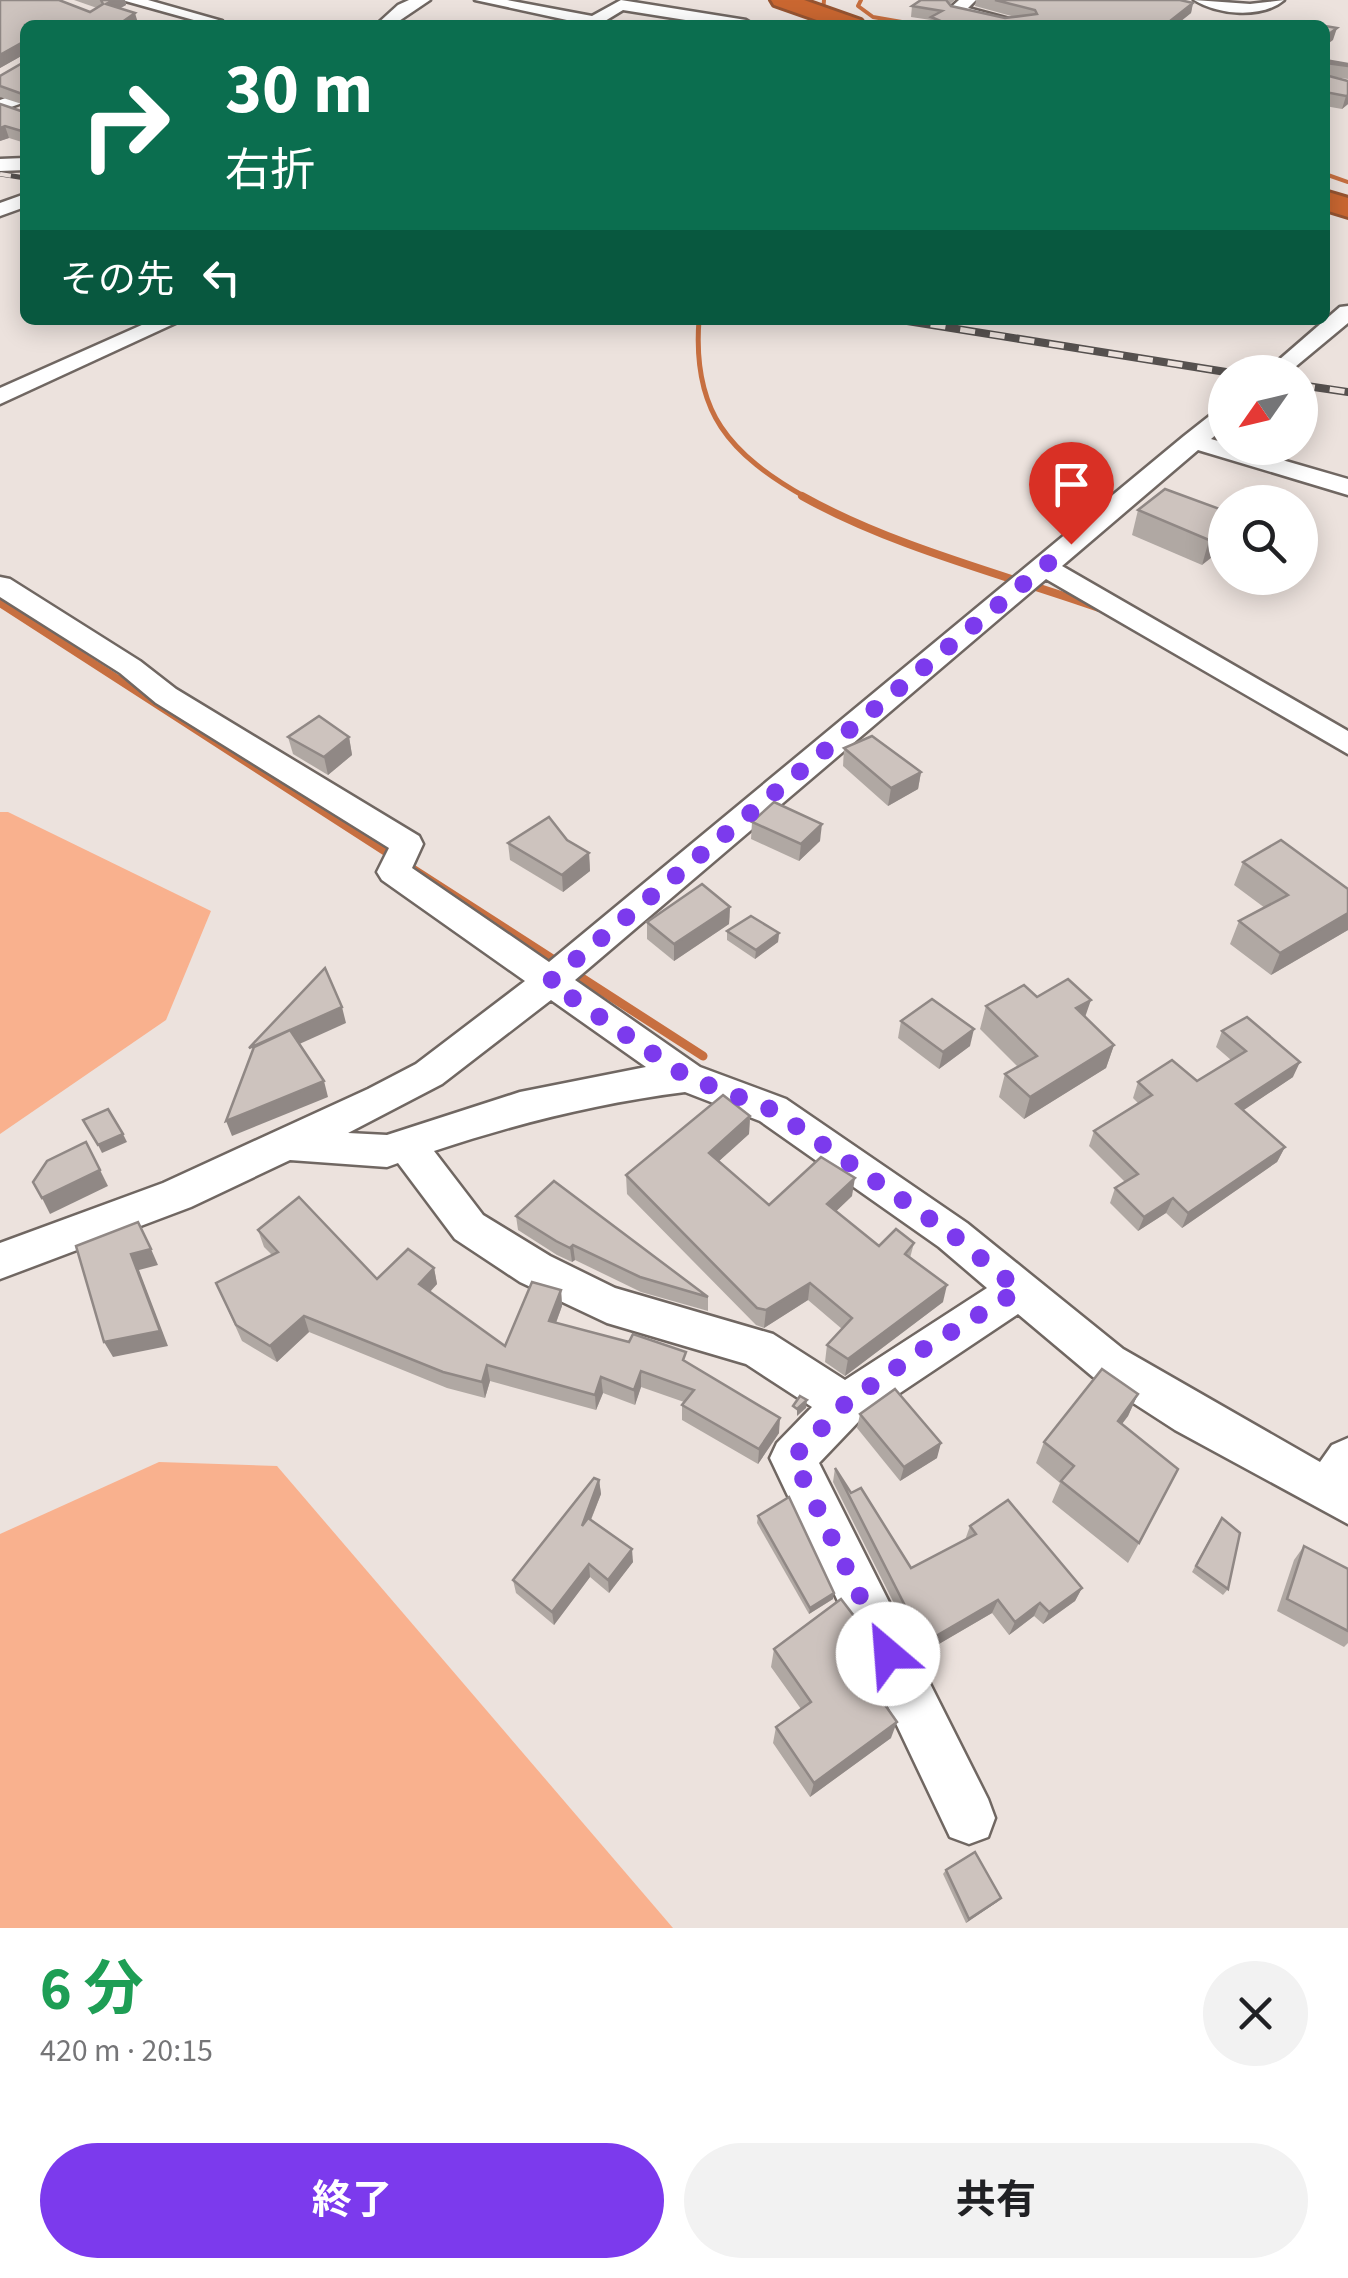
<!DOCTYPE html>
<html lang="ja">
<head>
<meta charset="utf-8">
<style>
	body { margin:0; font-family:"Source Sans 3","Noto Sans JP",sans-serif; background:#f2f2f2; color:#202124; height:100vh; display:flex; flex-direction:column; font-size:38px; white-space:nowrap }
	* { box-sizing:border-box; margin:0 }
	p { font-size:32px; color:#757577 }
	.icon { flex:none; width:55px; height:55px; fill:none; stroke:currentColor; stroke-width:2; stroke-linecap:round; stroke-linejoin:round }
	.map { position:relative; height:1928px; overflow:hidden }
	.sheet { display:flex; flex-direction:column; background:#fff; flex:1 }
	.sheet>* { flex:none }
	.guide { position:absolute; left:20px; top:20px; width:1310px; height:305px; border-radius:15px; box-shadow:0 5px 25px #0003; background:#0b6e4f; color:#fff; overflow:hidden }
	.needle { width:65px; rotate:236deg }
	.tools { position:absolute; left:1208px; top:355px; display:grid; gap:20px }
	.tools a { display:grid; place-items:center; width:110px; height:110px; border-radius:50%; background:#fff; box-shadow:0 5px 25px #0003; font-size:50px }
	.pin { position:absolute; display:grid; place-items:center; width:85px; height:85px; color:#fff; margin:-102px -42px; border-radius:50% 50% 50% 0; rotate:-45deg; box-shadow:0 0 10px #0007 }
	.pin .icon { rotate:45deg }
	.me { position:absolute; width:110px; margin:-55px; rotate:333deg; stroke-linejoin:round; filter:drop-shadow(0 0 8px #0008) }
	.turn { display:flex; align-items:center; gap:35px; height:210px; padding:0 40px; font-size:45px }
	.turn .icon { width:130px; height:130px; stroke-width:2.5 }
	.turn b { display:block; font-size:70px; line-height:85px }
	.then { display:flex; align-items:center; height:95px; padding:0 40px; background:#0003; gap:20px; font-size:38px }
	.round { display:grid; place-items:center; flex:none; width:105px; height:105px; border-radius:52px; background:#f2f2f2 }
	.head { display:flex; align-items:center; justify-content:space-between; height:170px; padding:0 40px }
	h1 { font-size:60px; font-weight:700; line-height:75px; color:#1e9e55 }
	.button { display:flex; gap:20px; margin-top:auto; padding:20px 40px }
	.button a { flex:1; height:115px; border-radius:60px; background:#7c3aed; color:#fff; font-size:40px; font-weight:700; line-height:115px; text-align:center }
	.button a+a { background:#f2f2f2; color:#202124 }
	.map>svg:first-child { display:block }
	.green { fill:#f9b18e }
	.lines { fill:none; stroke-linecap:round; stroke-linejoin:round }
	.stream-far3 { stroke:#c76f40; stroke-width:4 }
	.stream-far2 { stroke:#c76f40; stroke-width:5 }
	.stream-far1 { stroke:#c76f40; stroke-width:8 }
	.stream { stroke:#c76f40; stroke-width:9 }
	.minor-casing { stroke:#706762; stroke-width:5 }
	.highway-casing { stroke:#965431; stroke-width:6 }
	.minor { fill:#fff; fill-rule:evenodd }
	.highway { fill:#ca6731; fill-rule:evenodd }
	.rail-far1-casing { stroke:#56514f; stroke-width:5 }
	.rail-casing { stroke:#56514f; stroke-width:8 }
	.rail-far1 { stroke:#ece2dd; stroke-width:4; stroke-dasharray:11; stroke-linecap:butt }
	.rail { stroke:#ece2dd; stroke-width:5; stroke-dasharray:15; stroke-linecap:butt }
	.wall { fill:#b0a8a3 }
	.shaded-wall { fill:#908885 }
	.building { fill:#cdc3be; stroke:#908885; stroke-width:2.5 }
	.route { stroke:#7c3aed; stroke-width:18; stroke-dasharray:0 32.4 }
</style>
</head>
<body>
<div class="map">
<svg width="1348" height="1928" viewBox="0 0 1348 1928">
	<rect width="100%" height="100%" fill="#ece2dd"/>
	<g class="green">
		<polygon points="0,812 8,812 211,911 166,1020 0,1134"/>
		<polygon points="159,1462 277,1466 673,1928 0,1928 0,1534"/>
	</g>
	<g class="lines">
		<g class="stream-far3">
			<polyline points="861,0 858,6 873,17 919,25"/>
			<polyline points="822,25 824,0"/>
			<polyline points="1325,174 1348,182"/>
		</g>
		<path class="stream-far2" d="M 699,320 C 692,412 729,454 807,498"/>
		<g class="stream-far1">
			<path d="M 802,496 C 891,546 1002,574 1099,608"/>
			<polyline points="0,603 398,860"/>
		</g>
		<polyline class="stream" points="394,857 703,1056"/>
		<defs>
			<g id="minor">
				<polygon points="122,0 148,0 222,21 218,25 199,25 201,22"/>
				<polygon points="409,0 430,0 393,25 376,25 398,5"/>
				<polygon points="475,0 507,0 592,16 621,0 746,20 754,25 717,25 623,10 600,24 590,25"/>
				<polygon points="959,0 976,0 968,8 1032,25 1003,25 951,13 948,10"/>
				<path d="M 1194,0 L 1250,4 L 1284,0 C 1262,19 1218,15 1194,0 Z"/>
				<polygon points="25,91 25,102 0,111 0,100"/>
				<polygon points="25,158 25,170 0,171 0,159"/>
				<polygon points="25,194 25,207 0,216 0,203"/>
				<polygon points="1348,306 1348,323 1289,372 1265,372 1340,307"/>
				<polygon points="153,320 182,320 0,404 0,388"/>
				<path d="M 1225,408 L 1225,427 L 1211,439 L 1225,443 L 1225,448 L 1241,448 L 1348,479 L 1348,495 L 1198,450 L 1062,566 L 1348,731 L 1348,754 L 1046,579 L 575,980 L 700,1067 L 786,1099 L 967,1223 L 1123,1349 L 1320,1462 L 1332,1445 L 1348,1438 L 1348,1524 L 1175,1430 L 1093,1377 L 1018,1314 L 861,1419 L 819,1463 L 988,1799 L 995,1818 L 988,1837 L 969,1844 L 950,1837 L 770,1458 L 777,1443 L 812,1407 L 746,1364 L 607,1323 L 520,1282 L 455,1239 L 398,1163 L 387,1167 L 290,1160 L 191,1207 L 0,1279 L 0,1243 L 163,1183 L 368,1089 L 416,1064 L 525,981 L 382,880 L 377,872 L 389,848 L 156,703 L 120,673 L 0,597 L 0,577 L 10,579 L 140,661 L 176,689 L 419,836 L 423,844 L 412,868 L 549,962 L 1184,436 L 1217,410 ZM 551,1000 L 646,1067 L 520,1092 L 387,1135 L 348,1133 L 442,1084 ZM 685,1092 L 760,1121 L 939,1247 L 987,1288 L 845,1380 L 773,1334 L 615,1288 L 550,1256 L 483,1215 L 434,1151 C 518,1123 598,1103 685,1092 Z"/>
			</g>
			<g id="highway">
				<polygon points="771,0 804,0 861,20 865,25 831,25 774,5"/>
				<polygon points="1325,191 1348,198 1348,217 1325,210"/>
			</g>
		</defs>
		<use href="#minor" class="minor-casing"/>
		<use href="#highway" class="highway-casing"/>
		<use href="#minor" class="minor"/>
		<use href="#highway" class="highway"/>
		<defs>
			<polyline id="rail-far1" points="0,174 25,178"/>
			<g id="rail">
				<polyline points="901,320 1226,372"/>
				<polyline points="1300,385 1348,392"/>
			</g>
		</defs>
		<use href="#rail-far1" class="rail-far1-casing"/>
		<use href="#rail" class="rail-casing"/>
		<use href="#rail-far1" class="rail-far1"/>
		<use href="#rail" class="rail"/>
	</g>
	<g class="wall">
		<polygon points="0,0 90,12 97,8 74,0 125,0 126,5 120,8 138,23 25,25 25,105 0,97 0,76 24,62 23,55 0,68"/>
		<polygon points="921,0 955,0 950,4 951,6 1005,18 1015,17 975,6 976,0 1180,0 1193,3 1191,13 1176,25 930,25 931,20 911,17 912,6"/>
		<polygon points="1325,60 1348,64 1348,79 1326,76 1348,81 1348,104 1342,109 1325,106"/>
		<polygon points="0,104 21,111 25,108 25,143 9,138 0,141"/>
		<polygon points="1138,510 1225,511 1202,565 1132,535"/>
		<polygon points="288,737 349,737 352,755 328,775 293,754"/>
		<polygon points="844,748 921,772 918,789 888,806 843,766"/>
		<polygon points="752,822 820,841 799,861 751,839"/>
		<polygon points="567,840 589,853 590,871 563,892 510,860 508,843"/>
		<polygon points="1243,862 1348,889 1348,930 1271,975 1230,944 1239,921 1265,908 1234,885"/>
		<polygon points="730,907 729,924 674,961 647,939 647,922"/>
		<polygon points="727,931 779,933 778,942 755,959 727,940"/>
		<polygon points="1037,997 1085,1017 1114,1045 1106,1068 1024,1119 999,1097 1005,1074 1018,1067 980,1029 986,1006"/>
		<polygon points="901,1021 970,1046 939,1069 898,1038"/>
		<polygon points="1222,1031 1293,1077 1243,1110 1285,1147 1277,1162 1182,1228 1166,1213 1138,1231 1110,1203 1115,1188 1125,1182 1089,1146 1094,1131 1138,1103 1133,1098 1138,1082 1197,1081 1231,1060 1216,1047"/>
		<polygon points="750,1116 749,1134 719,1161 769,1205 852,1196 836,1211 879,1246 914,1243 910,1258 943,1302 845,1376 825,1362 827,1345 842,1329 808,1300 764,1328 756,1325 627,1194 626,1175"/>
		<polygon points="516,1216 708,1297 708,1311 641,1292 575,1260 572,1262 557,1255 518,1230"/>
		<polygon points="258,1230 377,1279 434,1268 437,1284 430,1292 505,1346 561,1290 562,1306 556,1323 686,1361 779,1433 758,1464 682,1420 682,1405 684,1402 641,1387 635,1405 603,1393 596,1410 490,1381 485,1398 447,1388 309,1332 277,1362 242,1341 216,1283 272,1255 264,1247"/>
		<polygon points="1138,1394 1128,1416 1122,1424 1139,1543 1128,1563 1052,1502 1060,1483 1036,1463 1044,1442"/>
		<polygon points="860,1414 937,1458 900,1481 857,1428"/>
		<polygon points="835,1468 851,1493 911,1568 965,1540 970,1526 1082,1588 1075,1601 1043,1624 1034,1616 1009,1635 992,1613 920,1655 833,1482"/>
		<polygon points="599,1480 601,1494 591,1520 633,1562 609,1593 590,1577 554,1625 516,1593 513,1580"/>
		<polygon points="758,1516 833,1599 809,1614 757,1523"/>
		<polygon points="1217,1525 1228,1589 1223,1595 1192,1572"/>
		<polygon points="1304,1546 1348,1569 1348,1643 1344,1647 1277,1611 1294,1560"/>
		<polygon points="774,1649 874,1685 872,1686 891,1738 810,1797 773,1743 776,1727 801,1709 771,1667"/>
		<polygon points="946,1870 997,1902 966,1923 943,1874"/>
	</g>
	<g class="shaded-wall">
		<polygon points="114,0 125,0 126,5 108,15 106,4"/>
		<polygon points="1193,3 1191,13 1176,25 1165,25"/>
		<polygon points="135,13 138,23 135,25 118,25"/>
		<polygon points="1337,28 1333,40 1325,46 1325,37"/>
		<polygon points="23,42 25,54 0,68 0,55"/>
		<polygon points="1348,95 1348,104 1342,109 1346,96"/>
		<polygon points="5,126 9,138 0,141 0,128"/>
		<polygon points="1225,528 1225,547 1202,565 1209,540"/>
		<polygon points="349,737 352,755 328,775 324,757"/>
		<polygon points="921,772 918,789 888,806 891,788"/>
		<polygon points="822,824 820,841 799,861 801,844"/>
		<polygon points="589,853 590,871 563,892 562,875"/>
		<polygon points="730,907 729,924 674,961 674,944"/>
		<polygon points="1348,913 1348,930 1271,975 1280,953"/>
		<polygon points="779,933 778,942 755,959 756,950"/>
		<polygon points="1091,1000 1083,1023 1076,1008"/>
		<polygon points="342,1007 346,1023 295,1046 290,1030"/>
		<polygon points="974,1029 970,1046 939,1069 943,1052"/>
		<polygon points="1114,1045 1106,1068 1024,1119 1030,1097"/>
		<polygon points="1300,1062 1293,1077 1229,1120 1236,1104"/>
		<polygon points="324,1081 328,1097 232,1136 226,1121"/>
		<polygon points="750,1116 749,1134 708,1171 709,1153"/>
		<polygon points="123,1134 127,1142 102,1153 98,1145"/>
		<polygon points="1285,1147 1277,1162 1182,1228 1188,1213"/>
		<polygon points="100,1170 108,1186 50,1214 42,1198"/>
		<polygon points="855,1178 852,1196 825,1222 827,1204"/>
		<polygon points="1173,1198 1166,1213 1138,1231 1144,1217"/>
		<polygon points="573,1245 575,1260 572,1262 570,1248"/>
		<polygon points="151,1249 158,1265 139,1270 168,1346 113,1357 104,1342 131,1254"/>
		<polygon points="434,1268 437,1284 422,1300 419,1284"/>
		<polygon points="810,1283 808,1300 764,1328 766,1310"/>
		<polygon points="947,1285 943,1302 845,1376 848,1359"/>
		<polygon points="561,1290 562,1306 551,1336 549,1321"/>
		<polygon points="304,1316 309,1332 277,1362 270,1346"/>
		<polygon points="487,1365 490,1381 485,1398 482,1382"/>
		<polygon points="641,1371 641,1387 635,1405 634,1390"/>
		<polygon points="601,1377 603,1393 596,1410 595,1395"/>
		<polygon points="1138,1394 1128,1416 1108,1442 1118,1421"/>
		<polygon points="807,1400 806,1408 797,1416 797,1409"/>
		<polygon points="780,1418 779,1433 758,1464 759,1449"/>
		<polygon points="941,1443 937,1458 900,1481 904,1467"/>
		<polygon points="599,1480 601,1494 583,1539 582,1526"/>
		<polygon points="632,1549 633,1562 609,1593 608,1580"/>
		<polygon points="589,1564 590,1577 554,1625 552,1612"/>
		<polygon points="1082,1588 1075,1601 1043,1624 1049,1612"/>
		<polygon points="834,1593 833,1599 809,1614 810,1608"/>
		<polygon points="998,1600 992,1613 920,1655 924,1643"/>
		<polygon points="1040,1603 1034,1616 1009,1635 1015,1622"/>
		<polygon points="879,1668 874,1685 861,1695 866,1678"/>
		<polygon points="897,1722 891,1738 810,1797 814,1783"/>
		<polygon points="1001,1898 997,1902 966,1923 969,1919"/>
	</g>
	<g class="building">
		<polygon points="0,0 59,0 90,12 103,4 101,0 114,0 106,4 135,13 118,25 25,25 25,99 25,95 0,86 0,76 24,62 23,42 0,55"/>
		<polygon points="921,0 946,0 951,6 1005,18 1037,14 1035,10 995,0 1180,0 1193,3 1165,25 950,25 931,17 942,11 912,6"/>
		<polygon points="1325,26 1337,28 1325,37"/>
		<polygon points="1325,60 1348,64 1348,66 1326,63 1325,74"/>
		<polygon points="1325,75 1348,81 1348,95 1346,96 1325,92"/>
		<polygon points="0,104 21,111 25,108 25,132 5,126 0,128"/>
		<polygon points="1165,489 1225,511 1225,528 1209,540 1138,510"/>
		<polygon points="319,716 349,737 324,757 288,737"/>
		<polygon points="872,736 921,772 891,788 844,748"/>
		<polygon points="774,802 822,824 801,844 752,822"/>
		<polygon points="549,817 567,840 589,853 562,875 508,843"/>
		<polygon points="1281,840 1348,889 1348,913 1280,953 1239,921 1288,895 1243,862"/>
		<polygon points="702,884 730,907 674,944 647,922"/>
		<polygon points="751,916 779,933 756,950 727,931"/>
		<polygon points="325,968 342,1007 290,1030 324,1081 226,1121 254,1047 290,1030 249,1048"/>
		<polygon points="1068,979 1091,1000 1076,1008 1114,1045 1030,1097 1005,1074 1037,1056 986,1006 1024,985 1037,997"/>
		<polygon points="932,999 974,1029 943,1052 901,1021"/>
		<polygon points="1247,1017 1300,1062 1236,1104 1285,1147 1188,1213 1173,1198 1144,1217 1115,1188 1138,1174 1094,1131 1152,1095 1138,1082 1172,1060 1197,1081 1246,1051 1222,1031"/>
		<polygon points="723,1095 750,1116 709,1153 769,1205 821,1157 855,1178 827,1204 879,1246 896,1229 914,1243 905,1254 947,1285 848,1359 827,1345 852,1318 810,1283 766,1310 757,1308 626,1175"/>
		<polygon points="108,1109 123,1134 98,1145 83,1120"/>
		<polygon points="86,1142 100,1170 42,1198 33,1182 47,1161"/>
		<polygon points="554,1181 708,1297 640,1277 573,1245 570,1248 556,1241 516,1216"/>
		<polygon points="299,1197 377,1279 408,1249 434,1268 419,1284 505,1346 532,1282 561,1290 549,1321 629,1342 633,1334 686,1352 683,1360 780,1418 759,1449 682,1405 694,1390 641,1371 634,1390 601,1377 595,1395 487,1365 482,1382 443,1372 304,1316 270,1346 236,1325 216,1283 278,1252 258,1230"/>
		<polygon points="138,1222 151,1249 131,1254 160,1331 104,1342 76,1246"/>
		<polygon points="1102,1369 1138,1394 1118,1421 1178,1469 1139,1543 1061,1481 1074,1466 1044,1442"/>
		<polygon points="895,1389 941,1443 904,1467 860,1414"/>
		<polygon points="800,1396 807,1400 797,1409 793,1406"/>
		<polygon points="835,1468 851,1493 861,1488 911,1568 976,1534 970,1526 1008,1500 1082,1588 1049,1612 1040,1603 1015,1622 998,1600 924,1643"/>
		<polygon points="594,1478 599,1480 582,1526 588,1518 632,1549 608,1580 589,1564 552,1612 513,1580"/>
		<polygon points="789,1497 834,1593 810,1608 758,1516"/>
		<polygon points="1222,1518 1240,1533 1228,1589 1196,1566"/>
		<polygon points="1304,1546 1348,1569 1348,1631 1287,1599"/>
		<polygon points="841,1599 854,1616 879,1668 866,1678 897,1722 814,1783 776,1727 811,1702 774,1649"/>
		<polygon points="975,1852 1001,1898 969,1919 946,1870"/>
	</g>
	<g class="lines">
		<polyline class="route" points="888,1654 793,1458 845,1404 922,1350 1019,1290 953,1235 773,1110 687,1077 549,982 1071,544"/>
	</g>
</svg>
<div class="tools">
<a><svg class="needle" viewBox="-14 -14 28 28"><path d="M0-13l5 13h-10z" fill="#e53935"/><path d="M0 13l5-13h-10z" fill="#757577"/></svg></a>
<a><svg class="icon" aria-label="search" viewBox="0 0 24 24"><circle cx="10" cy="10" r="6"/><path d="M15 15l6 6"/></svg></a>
</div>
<div class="pin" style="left:1071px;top:544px;background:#d93025"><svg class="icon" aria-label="arrive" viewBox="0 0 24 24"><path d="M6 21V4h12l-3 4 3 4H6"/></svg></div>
<svg class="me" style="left:888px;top:1654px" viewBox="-20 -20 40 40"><circle r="19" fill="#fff"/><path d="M0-13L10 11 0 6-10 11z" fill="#7c3aed"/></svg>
<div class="guide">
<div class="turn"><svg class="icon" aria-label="right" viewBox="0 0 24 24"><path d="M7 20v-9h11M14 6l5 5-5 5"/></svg><div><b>30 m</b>右折</div></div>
<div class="then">その先<svg class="icon" aria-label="left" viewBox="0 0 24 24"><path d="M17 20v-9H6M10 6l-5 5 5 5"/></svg></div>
</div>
</div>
<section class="sheet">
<div class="head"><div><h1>6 分</h1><p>420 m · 20:15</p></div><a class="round"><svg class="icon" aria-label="close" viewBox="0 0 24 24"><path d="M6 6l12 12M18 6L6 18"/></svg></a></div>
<div class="button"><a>終了</a><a>共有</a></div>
</section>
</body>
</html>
